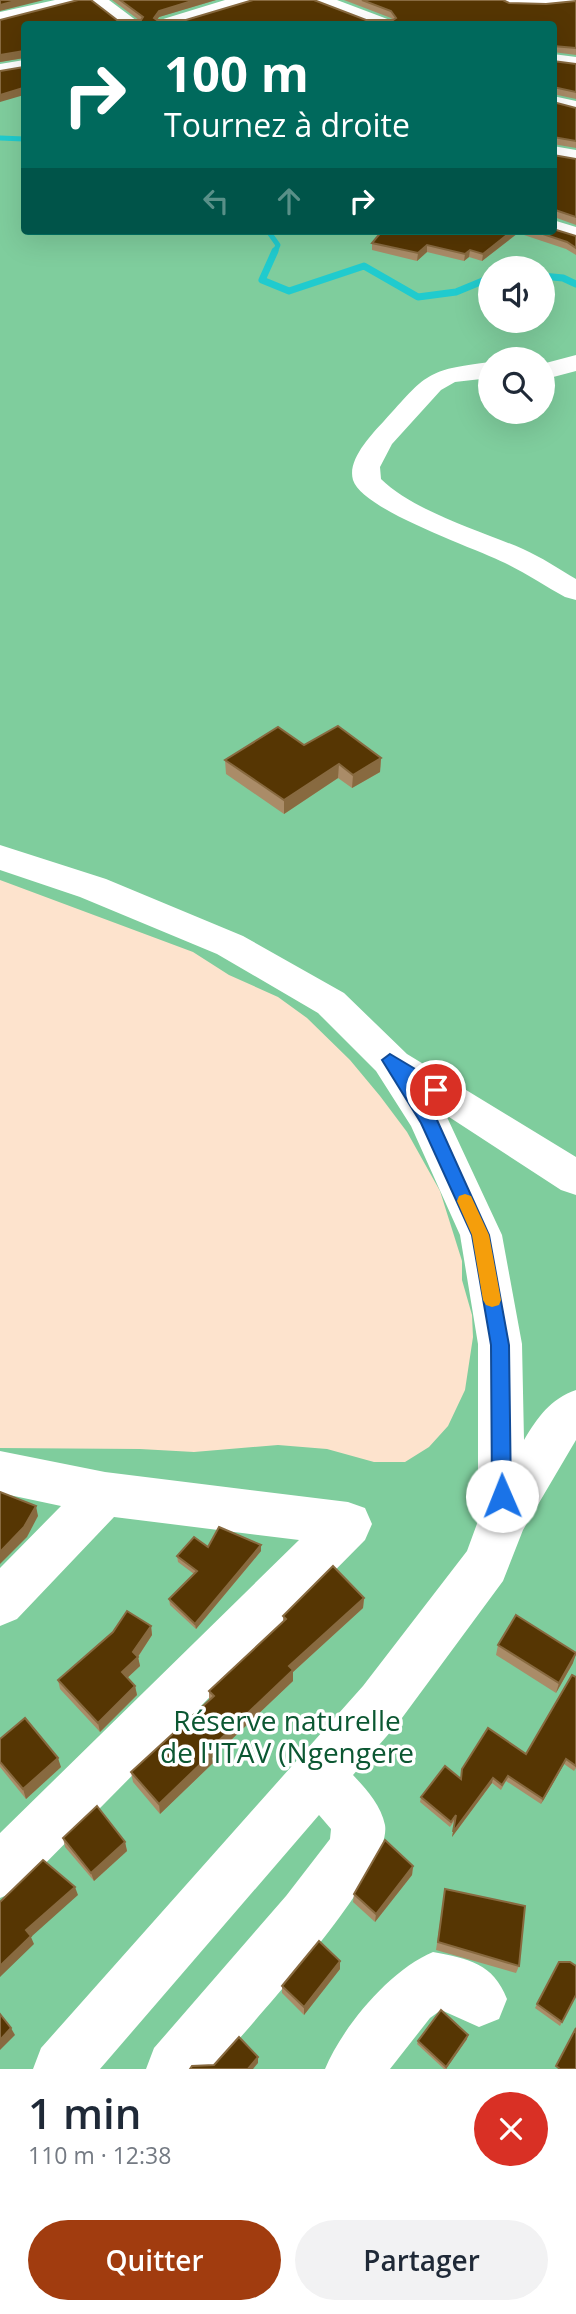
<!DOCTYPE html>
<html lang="fr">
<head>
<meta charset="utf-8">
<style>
	body { margin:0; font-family:"Open Sans",sans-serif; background:#f2f2f3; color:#1f2937; height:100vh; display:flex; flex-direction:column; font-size:26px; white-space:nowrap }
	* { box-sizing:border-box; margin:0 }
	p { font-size:23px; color:#747a83 }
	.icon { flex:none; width:38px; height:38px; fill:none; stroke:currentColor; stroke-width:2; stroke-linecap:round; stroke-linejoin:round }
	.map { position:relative; height:2069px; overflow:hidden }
	.details { display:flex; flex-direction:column; background:#fff; flex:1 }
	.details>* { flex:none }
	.banner { position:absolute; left:21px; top:21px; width:536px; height:214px; border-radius:7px; box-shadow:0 7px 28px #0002; background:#00695c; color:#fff; overflow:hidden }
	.buttons { position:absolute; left:478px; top:256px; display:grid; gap:14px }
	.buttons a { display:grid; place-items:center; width:77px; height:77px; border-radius:50%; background:#fff; box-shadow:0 7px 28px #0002; font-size:35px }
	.pin { position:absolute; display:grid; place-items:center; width:60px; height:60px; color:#fff; margin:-30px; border:4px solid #fff; border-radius:50%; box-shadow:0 2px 7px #0007 }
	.me { position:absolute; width:77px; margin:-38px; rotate:359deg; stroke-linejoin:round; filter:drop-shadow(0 0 5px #0008) }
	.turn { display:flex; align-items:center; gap:24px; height:147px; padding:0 28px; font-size:32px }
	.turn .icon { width:91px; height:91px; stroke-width:2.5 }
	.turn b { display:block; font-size:49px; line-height:60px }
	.lanes { display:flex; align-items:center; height:66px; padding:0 28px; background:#0003; justify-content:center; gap:35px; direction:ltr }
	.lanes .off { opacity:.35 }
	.round { display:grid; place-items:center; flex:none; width:74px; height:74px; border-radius:37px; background:#f2f2f3 }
	.summary { display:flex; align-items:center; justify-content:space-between; height:119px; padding:0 28px }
	h1 { font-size:42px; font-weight:600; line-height:52px }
	.primary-button { display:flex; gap:14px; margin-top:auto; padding:14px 28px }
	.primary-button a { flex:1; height:80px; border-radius:42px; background:#a13c0f; color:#fff; font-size:28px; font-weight:600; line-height:80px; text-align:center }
	.primary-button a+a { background:#f2f2f3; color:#1f2937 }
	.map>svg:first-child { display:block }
	.green { fill:#7fcd9d; fill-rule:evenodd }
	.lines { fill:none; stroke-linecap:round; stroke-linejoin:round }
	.stream-far1 { stroke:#20cbce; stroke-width:5 }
	.stream { stroke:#20cbce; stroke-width:7 }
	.minor { fill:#fff; fill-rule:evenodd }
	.wall { fill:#aa8c68 }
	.shaded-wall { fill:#886a40 }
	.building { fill:#563603; stroke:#886a40; stroke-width:2 }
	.route { fill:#1a73e8; stroke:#114b97; stroke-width:2 }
	.slow { fill:#f59e0b }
	.labels { text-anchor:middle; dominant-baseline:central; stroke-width:7; stroke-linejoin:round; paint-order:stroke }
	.near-park-label { font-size:28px; fill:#0b5732; stroke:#fff }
</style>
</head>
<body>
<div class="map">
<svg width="576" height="2069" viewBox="0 0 576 2069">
	<rect width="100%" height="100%" fill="#fde3cd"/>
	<path class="green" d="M 0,0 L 576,0 L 576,2069 L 0,2069 L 0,1448 L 140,1449 L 194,1452 L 278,1445 L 327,1449 L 374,1462 L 405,1462 L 429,1447 L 448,1426 L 465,1390 L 473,1337 L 472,1315 L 462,1280 L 462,1261 L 440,1191 L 407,1132 L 380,1096 L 350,1060 L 307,1018 L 278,997 L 229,975 L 193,952 L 0,880 ZM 24,24 L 553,24 L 553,231 L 24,231 ZM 490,268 L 542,268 L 542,320 L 490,320 ZM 490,359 L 542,359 L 542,411 L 490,411 Z"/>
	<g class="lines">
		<g class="stream-far1">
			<polyline points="0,138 24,139"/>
			<polyline points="268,231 278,245 275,252"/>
		</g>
		<g class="stream">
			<polyline points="275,251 262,280 289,291 364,266 418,297 456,292 490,278"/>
			<polyline points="542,276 563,278 576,284"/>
		</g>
		<g class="minor">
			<polygon points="55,0 109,0 141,24 119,24 89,1 0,24 0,12"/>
			<polygon points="225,0 254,0 252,4 186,24 157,24 160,20"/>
			<polygon points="311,0 337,0 390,20 393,24 367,24 313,4"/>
			<path d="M 494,0 L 576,0 L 576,5 C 559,8 504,13 494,0 Z"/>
			<polygon points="553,54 576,57 576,69 553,66"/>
			<polygon points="24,60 24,72 0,76 0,64"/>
			<polygon points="553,96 576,101 576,113 553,108"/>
			<polygon points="553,146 576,150 576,164 553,160"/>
			<polygon points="553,220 576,227 576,241 545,232 553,231"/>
			<polygon points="576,355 576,371 542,380 542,364"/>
			<path d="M 490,362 L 490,378 L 455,382 L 441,390 L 392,444 L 380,467 L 381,479 C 413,511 481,531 523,549 C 541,557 559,569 576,579 L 576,600 L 565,597 C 545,586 526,573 505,563 C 475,548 362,510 353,480 C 347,460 371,435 384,421 C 427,374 425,370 490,362 Z"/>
			<path d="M 0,845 L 106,879 L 243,936 L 344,993 L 407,1054 L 576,1157 L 576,1195 L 561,1190 L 446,1115 L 502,1235 L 522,1344 L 524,1440 C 538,1417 550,1399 576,1390 L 576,1440 L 523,1530 L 503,1581 L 399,1722 L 353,1775 C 366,1789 381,1805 385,1825 C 393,1873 247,2028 213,2069 L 146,2069 L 154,2048 L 286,1896 L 330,1839 L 331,1829 L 319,1815 L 100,2069 L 33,2069 L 41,2048 L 363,1686 L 467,1551 L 478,1521 L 478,1344 L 460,1235 L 411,1126 L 376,1071 L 318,1013 L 217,954 L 80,897 L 0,870 Z"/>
			<polygon points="0,1451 105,1472 348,1502 365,1508 372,1524 365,1540 19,1890 0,1898 0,1833 299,1540 114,1517 17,1619 0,1626 0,1568 61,1506 0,1493"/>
			<path d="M 433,1952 C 469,1959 493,1963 507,1999 L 499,2019 L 479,2027 L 441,2010 L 430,2018 L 390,2069 L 325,2069 C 343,2026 390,1970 433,1952 Z"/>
		</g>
	</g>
	<g class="wall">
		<polygon points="78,0 91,0 117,20 139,20 112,0 216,0 159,17 157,20 186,20 253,0 314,0 366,20 393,20 391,18 344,0 503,0 509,3 546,4 576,1 576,55 553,52 553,24 24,24 24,58 0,62 0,20"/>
		<polygon points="553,61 576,64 576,99 553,94"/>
		<polygon points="553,102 576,108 576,148 553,144"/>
		<polygon points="553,155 576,159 576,225 554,217"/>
		<polygon points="382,231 553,231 576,236 576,255 566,249 518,233 482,261 469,257 464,261 427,252 417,261 372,250 372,243"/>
		<polygon points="304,745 381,758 380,772 352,788 338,778 284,814 226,774 225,760"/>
		<polygon points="261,1545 261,1551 196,1629 170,1605 169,1599 194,1574 178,1562 177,1556 208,1547"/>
		<polygon points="364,1598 363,1608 293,1672 293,1681 212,1758 213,1763 160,1814 133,1782 131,1772 209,1700 209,1691 283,1622 283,1616"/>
		<polygon points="151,1626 152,1635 138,1657 140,1666 127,1678 135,1686 137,1695 100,1732 60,1689 58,1680"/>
		<polygon points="498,1645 573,1663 556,1693 496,1655"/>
		<polygon points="572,1675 576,1768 574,1771 564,1764 541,1804 506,1781 501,1790 492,1783 452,1837 455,1820 450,1827 420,1802 421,1797 461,1778 526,1754"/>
		<polygon points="0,1739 61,1767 26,1799 0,1767"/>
		<polygon points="63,1838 125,1842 127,1851 94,1881 65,1847"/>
		<polygon points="413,1866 412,1875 375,1922 353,1902 354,1894"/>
		<polygon points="445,1889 519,1966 516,1973 436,1950"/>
		<polygon points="340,1961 340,1969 304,2015 282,1993 282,1986"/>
		<polygon points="559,1962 576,1995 560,2026 535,2008"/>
		<polygon points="467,2039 446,2069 444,2069 417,2044 418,2041"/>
	</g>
	<g class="shaded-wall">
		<polygon points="19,0 44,0 0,11 0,5"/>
		<polygon points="195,0 216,0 159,17 154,24 154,18 159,11"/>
		<polygon points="24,51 24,58 0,62 0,55"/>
		<polygon points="23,88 24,95 0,102 0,95"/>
		<polygon points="512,231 518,231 518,233 482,261 483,254"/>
		<polygon points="427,245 427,252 417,261 418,253"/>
		<polygon points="470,250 469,257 464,261 465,254"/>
		<polygon points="381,758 380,772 352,788 353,775"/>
		<polygon points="339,764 338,778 284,814 284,800"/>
		<polygon points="36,1506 38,1516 27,1537 0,1564 0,1552"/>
		<polygon points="261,1545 261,1551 196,1629 195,1624"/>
		<polygon points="364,1598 363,1608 293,1672 293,1681 212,1758 213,1763 160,1814 159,1804 209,1750 289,1666"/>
		<polygon points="151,1626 152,1635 137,1658 138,1657 140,1666 124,1681 122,1672 133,1652"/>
		<polygon points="576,1654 573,1663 556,1693 559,1683"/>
		<polygon points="135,1686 137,1695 100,1732 98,1723"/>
		<polygon points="58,1758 61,1767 26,1799 23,1789"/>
		<polygon points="566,1759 564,1764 541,1804 543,1799"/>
		<polygon points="493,1778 492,1783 452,1837 453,1832"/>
		<polygon points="125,1842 127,1851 94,1881 91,1873"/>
		<polygon points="413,1866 412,1875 375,1922 376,1914"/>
		<polygon points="75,1887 78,1895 31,1937 34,1944 0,1977 0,1966 26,1930"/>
		<polygon points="340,1961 340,1969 304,2015 304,2007"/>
		<polygon points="11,2028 15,2035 0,2050 0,2040"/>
		<polygon points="468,2035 467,2039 446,2069 446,2067"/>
		<polygon points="258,2057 258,2063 253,2069 248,2069"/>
	</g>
	<g class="building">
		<polygon points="0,0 19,0 0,5"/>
		<polygon points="78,0 91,0 117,20 141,20 143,17 120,0 195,0 159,11 154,18 157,20 186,20 253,0 314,0 366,20 393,20 396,18 391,11 362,0 503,0 509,3 546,4 576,1 576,48 553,46 553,24 24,24 24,51 0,55 0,20"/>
		<polygon points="553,61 576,64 576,92 553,87"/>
		<polygon points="24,67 24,88 23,88 0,95 0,71"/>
		<polygon points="553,102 576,108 576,141 553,137"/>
		<polygon points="553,155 576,159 576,217 555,210 553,212"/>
		<polygon points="553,229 576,236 576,248 567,242 534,231 553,231"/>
		<polygon points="382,231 512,231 483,254 470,250 465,254 427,245 418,253 372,243"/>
		<polygon points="338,726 381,758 353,775 339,764 284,800 225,760 278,727 304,745"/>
		<polygon points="0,1492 36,1506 24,1527 0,1552"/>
		<polygon points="219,1527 261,1545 195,1624 169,1599 197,1571 177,1556 194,1537 208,1547"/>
		<polygon points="333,1566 364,1598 289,1666 293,1670 209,1750 212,1753 159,1804 131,1772 214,1696 209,1691 286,1619 283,1616"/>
		<polygon points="127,1611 151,1626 133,1652 138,1657 122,1672 135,1686 98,1723 58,1680 113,1632"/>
		<polygon points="516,1615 576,1653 559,1683 498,1645"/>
		<polygon points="572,1675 576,1677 576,1766 566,1759 543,1799 508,1776 502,1785 493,1778 453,1832 456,1815 451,1822 421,1797 445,1766 461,1779 462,1769 488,1728 526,1754"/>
		<polygon points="25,1718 58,1758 23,1789 0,1762 0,1739"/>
		<polygon points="97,1806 125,1842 91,1873 63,1838"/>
		<polygon points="385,1840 413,1866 376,1914 354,1894"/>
		<polygon points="43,1860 75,1887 26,1930 31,1936 0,1966 0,1902"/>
		<polygon points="445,1889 525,1906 519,1966 438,1942"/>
		<polygon points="319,1941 340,1961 304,2007 282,1986"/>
		<polygon points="559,1962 570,1962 576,1966 576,1995 562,2022 537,2004"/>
		<polygon points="441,2010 468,2035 446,2067 418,2041"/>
		<polygon points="0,2014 11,2028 0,2040"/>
		<polygon points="576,2028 576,2069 560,2069 556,2066"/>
		<polygon points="239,2037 258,2057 248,2069 190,2069 192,2066 214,2065"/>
	</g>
	<polygon class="route" points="390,1054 442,1085 445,1090 436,1096 413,1083 437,1120 489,1235 509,1345 511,1496 508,1502 502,1505 495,1502 492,1496 491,1345 472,1235 421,1123 382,1060"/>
	<polygon class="slow" points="465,1194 471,1196 489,1235 501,1300 499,1305 492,1307 486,1305 483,1300 472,1235 457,1201 459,1196"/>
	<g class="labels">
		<g class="near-park-label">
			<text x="287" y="1720">Réserve naturelle<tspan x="287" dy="32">de l'ITAV (Ngengere</tspan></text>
		</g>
	</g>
</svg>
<div class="buttons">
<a><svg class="icon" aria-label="sound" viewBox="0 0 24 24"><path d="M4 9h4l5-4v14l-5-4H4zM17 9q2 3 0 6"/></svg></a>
<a><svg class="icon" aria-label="search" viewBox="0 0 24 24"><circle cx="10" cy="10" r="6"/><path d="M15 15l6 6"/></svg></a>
</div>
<div class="pin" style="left:436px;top:1090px;background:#d93025"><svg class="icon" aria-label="arrive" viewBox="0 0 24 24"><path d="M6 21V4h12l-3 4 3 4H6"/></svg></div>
<svg class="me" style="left:502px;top:1496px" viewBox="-20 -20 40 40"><circle r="19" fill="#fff"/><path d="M0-13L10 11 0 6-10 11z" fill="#1a73e8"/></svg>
<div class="banner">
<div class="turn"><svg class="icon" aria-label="right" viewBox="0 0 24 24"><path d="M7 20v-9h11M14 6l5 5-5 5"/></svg><div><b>100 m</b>Tournez à droite</div></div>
<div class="lanes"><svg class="icon off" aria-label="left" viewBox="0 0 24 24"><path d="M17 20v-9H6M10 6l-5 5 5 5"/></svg><svg class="icon off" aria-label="ahead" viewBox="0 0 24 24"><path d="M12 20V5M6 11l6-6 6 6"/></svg><svg class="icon" aria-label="right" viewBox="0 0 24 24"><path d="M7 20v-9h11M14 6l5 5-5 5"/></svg></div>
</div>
</div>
<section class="details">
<div class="summary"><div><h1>1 min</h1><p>110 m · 12:38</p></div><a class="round" style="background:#d93025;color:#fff"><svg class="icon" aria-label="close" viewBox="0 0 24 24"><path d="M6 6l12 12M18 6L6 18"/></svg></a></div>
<div class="primary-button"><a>Quitter</a><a>Partager</a></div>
</section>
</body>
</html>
